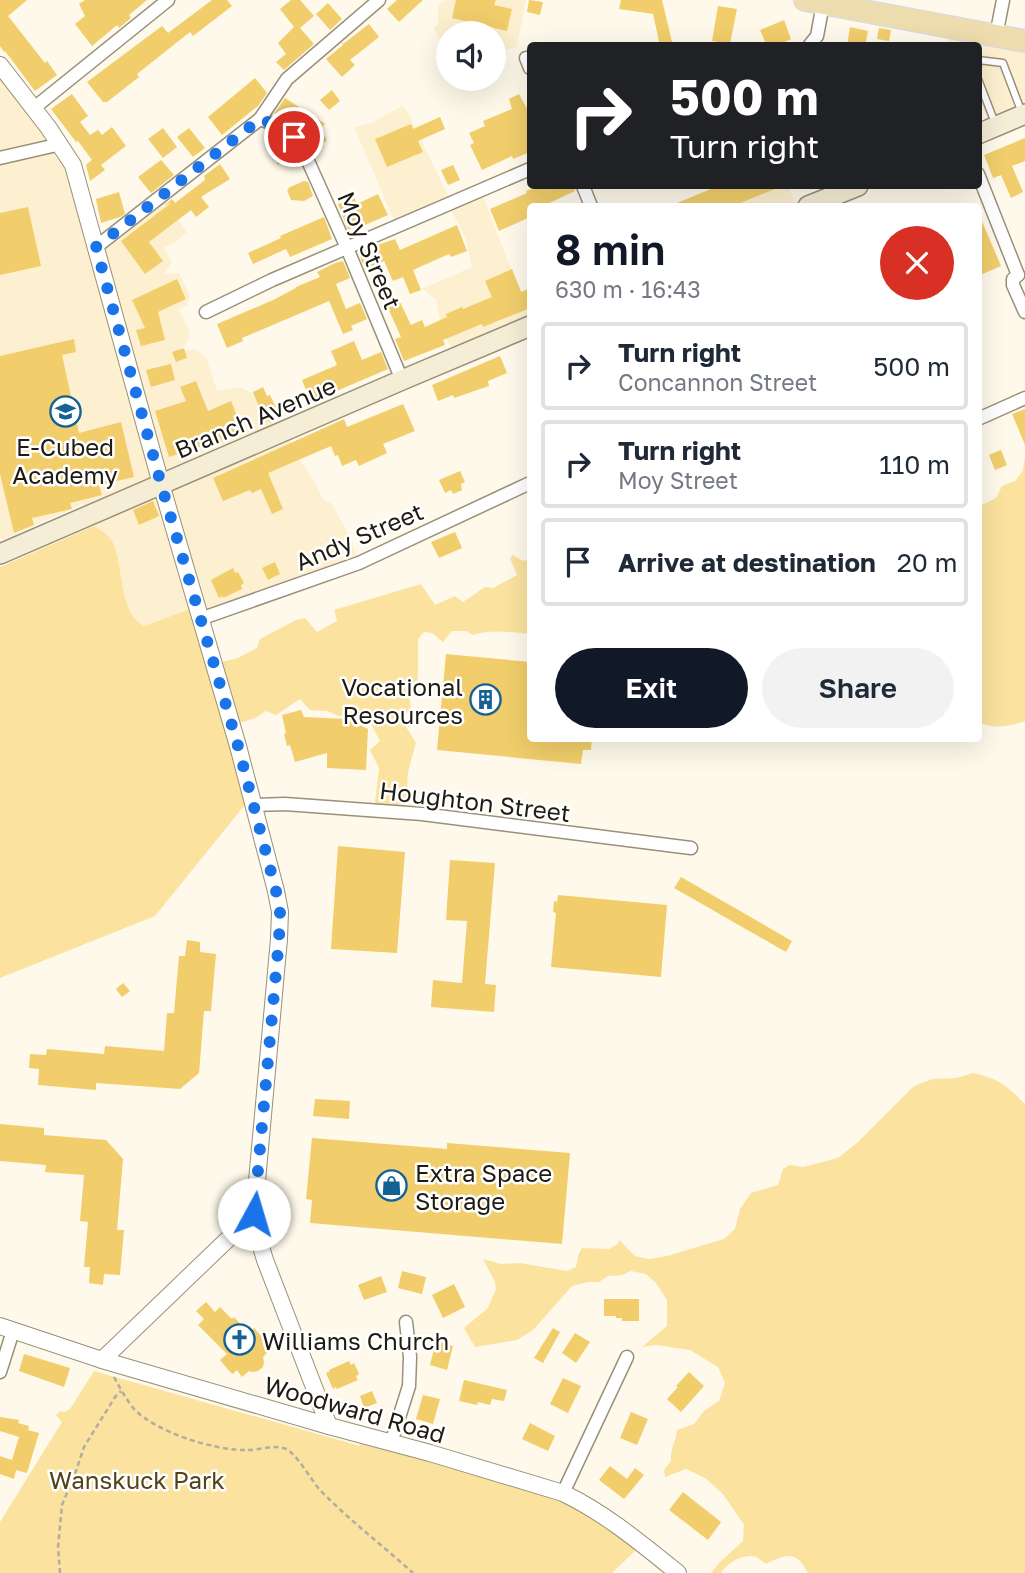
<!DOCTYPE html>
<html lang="en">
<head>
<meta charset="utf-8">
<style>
	body { margin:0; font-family:"Golos Text",sans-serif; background:#f2f2f3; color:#1f2937; height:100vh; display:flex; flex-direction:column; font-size:26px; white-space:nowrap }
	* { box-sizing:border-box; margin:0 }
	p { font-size:23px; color:#747a83 }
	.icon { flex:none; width:38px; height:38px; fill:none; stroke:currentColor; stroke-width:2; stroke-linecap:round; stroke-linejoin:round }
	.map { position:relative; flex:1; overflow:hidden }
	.details { position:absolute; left:527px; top:203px; width:455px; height:539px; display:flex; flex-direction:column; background:#fff; border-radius:7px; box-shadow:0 7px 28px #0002 }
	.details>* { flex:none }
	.banner { position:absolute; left:527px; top:42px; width:455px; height:147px; border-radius:7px; box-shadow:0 7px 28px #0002; background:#202124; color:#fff; overflow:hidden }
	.buttons { position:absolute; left:436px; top:21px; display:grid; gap:14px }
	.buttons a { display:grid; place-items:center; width:70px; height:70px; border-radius:50%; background:#fff; box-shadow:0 7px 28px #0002; font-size:35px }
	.pin { position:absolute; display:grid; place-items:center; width:60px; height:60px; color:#fff; margin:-30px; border:4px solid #fff; border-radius:50%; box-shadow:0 2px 7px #0007 }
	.me { position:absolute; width:77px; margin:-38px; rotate:6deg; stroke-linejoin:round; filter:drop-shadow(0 0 5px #0008) }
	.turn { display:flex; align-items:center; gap:24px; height:147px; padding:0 28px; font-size:32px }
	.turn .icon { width:91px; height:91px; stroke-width:2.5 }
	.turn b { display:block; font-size:49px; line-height:60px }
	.round { display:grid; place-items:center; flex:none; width:74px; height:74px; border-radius:37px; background:#f2f2f3 }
	.overview { display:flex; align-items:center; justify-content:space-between; height:119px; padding:0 28px }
	h1 { font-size:42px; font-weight:600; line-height:52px; color:#111827 }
	.action { display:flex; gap:14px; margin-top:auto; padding:14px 28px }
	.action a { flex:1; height:80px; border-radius:42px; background:#111827; color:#fff; font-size:28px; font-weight:600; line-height:80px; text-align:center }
	.action a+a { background:#f2f2f3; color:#1f2937 }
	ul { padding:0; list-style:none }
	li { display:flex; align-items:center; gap:21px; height:88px; margin:0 14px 10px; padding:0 14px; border:4px solid #e0e1e3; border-radius:7px }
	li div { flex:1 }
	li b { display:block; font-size:26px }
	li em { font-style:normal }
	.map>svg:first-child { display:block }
	.built { fill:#fdf0d0 }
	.green { fill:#fbe29f }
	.building { fill:#f1ce6b }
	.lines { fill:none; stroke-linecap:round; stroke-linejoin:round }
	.service-casing { stroke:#989079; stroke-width:9 }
	.minor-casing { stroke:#989079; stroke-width:15 }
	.tertiary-casing { stroke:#989079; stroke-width:18 }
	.secondary-casing { stroke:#989079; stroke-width:22 }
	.primary-casing { stroke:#dbdbd9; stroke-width:24 }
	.path { stroke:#b1ada0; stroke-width:2.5; stroke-dasharray:5 3.5; stroke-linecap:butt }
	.service { stroke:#fff; stroke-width:6 }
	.minor { stroke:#fff; stroke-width:12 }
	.tertiary { stroke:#fff; stroke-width:16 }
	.secondary { stroke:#f6edd6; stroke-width:19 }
	.primary { stroke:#eddcad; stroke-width:21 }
	.route { stroke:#1a73e8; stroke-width:12; stroke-dasharray:0 21.6 }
	.labels { text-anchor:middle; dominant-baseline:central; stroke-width:5; stroke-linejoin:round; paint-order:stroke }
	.street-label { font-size:24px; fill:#1e1b12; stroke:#fff }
	.poi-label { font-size:24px; fill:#1e1b12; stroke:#fff; text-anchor:start }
	.park-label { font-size:24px; fill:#524319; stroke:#fff }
</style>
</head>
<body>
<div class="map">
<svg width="1025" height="1573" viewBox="0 0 1025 1573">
	<rect width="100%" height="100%" fill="#fef9ea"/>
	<g class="built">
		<polygon points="445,0 526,0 517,47 494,54 494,33 448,33 448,50 433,28 438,24 438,6"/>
		<polygon points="949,30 1025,43 1025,115 992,129 978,97 978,46 946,46"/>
		<polygon points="0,63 56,133 94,241 161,195 187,232 175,243 164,247 172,263 164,274 179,273 190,296 187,305 179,309 189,330 189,340 177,352 195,349 206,357 217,391 240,387 252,393 262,400 275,429 287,428 294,452 315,482 322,498 332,504 348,533 358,560 200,614 194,607 143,626 139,624 130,609 124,595 113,544 103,531 94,526 83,504 2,540 0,537"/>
		<polygon points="402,106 406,109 450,199 479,186 511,269 530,310 530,321 452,352 439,317 436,299 422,289 472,267 465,237 447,202 396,225 354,127 374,122"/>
		<polygon points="709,186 788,186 796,206 718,206"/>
	</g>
	<g class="green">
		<path d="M 1025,459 L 1025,721 C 1008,727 995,729 978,722 L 978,507 L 996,498 L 1002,486 L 1015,481 L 1023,471 L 1024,460 Z"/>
		<path d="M 94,526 C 102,530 110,536 114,545 C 123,567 119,612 144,626 L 195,607 L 214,664 L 238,658 L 257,648 L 260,639 L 296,620 L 305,618 L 317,632 L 337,621 L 334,610 L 421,584 L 435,605 L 455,596 L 463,602 L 485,587 L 493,588 L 517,575 L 510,558 L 513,555 L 523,561 L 530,558 L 530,634 C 511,632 491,629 473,635 L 466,631 L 452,631 L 443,642 L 432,633 L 424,632 L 418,639 L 418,679 L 408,689 L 411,707 L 404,717 L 405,725 L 416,743 L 408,772 L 406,807 L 400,808 L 375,803 L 379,768 L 370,750 L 380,741 L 370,722 L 361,715 L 339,716 L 327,711 L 310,710 L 300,699 L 276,715 L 266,711 L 255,718 L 233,725 L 248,801 L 155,916 L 0,978 L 0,567 Z"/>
		<path d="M 973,1073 C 999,1079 1006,1085 1025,1104 L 1025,1573 L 808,1573 C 796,1550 786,1554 766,1564 C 763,1562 760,1559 756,1557 C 744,1553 727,1563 721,1573 L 711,1573 L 719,1563 L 743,1541 L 744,1525 L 723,1494 L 705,1478 L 686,1469 L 665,1477 L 664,1470 L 671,1461 C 670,1449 676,1441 677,1430 L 694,1424 L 704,1411 L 719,1401 L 725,1383 L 718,1367 L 690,1350 L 656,1345 L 642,1347 L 667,1326 L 667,1300 L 656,1283 L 646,1274 L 631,1271 L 622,1275 L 608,1276 L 599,1282 L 588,1282 L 572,1286 L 533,1330 L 517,1340 L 475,1347 L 464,1328 L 488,1308 L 496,1289 L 495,1282 L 483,1259 L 501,1264 L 520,1263 L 567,1271 L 576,1267 L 579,1253 L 582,1248 L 609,1249 L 618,1244 L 619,1240 L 635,1256 L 649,1259 L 667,1256 L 724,1239 L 735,1229 L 740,1209 L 751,1193 L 778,1185 L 783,1169 L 790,1165 L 803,1167 L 838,1158 L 858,1142 L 914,1086 L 933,1079 L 956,1078 Z"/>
		<polygon points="94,1371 360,1446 363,1435 538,1479 633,1537 628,1544 637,1549 612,1573 0,1573 0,1522 62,1422 56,1415 60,1411 64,1412 70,1409"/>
	</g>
	<g class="building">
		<polygon points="0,0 27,0 8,16 45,63 47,61 57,75 35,91 5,51 4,52 0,46"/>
		<polygon points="85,0 147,0 129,15 131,18 119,28 117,25 92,46 75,24 85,16 79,4"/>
		<polygon points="212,0 227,0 232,6 193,36 190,32 137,74 139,77 107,102 103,102 87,82 162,26 168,33"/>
		<polygon points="291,0 300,0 314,16 300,28 314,44 284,70 276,62 286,54 278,43 294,27 280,9"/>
		<polygon points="397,0 423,0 399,22 387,9"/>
		<polygon points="456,0 496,0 494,5 512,9 507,31 452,18"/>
		<polygon points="529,0 543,2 540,15 527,12"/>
		<polygon points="621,0 662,0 673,46 660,46 653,14 619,9"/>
		<polygon points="328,3 342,19 330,30 316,14"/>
		<polygon points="718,6 737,9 730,44 712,41"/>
		<polygon points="784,20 791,39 776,46 767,46 760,30"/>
		<polygon points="369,24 379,37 350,60 355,65 342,77 326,59 343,45 342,43 343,42 343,44"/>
		<polygon points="850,27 868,31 865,46 847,46"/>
		<polygon points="879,28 891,30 889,41 877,39"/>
		<polygon points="255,78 267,93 258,106 222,135 208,117"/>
		<polygon points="332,90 340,101 329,110 320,100"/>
		<polygon points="72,94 88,116 80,122 90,135 98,130 102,135 112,127 126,146 101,165 105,170 90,181 86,165 92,160 78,141 76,142 51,109"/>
		<polygon points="519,94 530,114 530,152 513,159 512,156 482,170 470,145 474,143 469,133 485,126 483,121 512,109 509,99"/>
		<polygon points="285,98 325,124 319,129 327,140 313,151 300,130 288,121 274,114"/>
		<polygon points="440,117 445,129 418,141 423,152 387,167 375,139 411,124 413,129"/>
		<polygon points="163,128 177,147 163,158 148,139"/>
		<polygon points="189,128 205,148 193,157 177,137"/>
		<polygon points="1025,138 1025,161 1012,166 1023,192 1011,198 1001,175 993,178 984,155"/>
		<polygon points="282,139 287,143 294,153 278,165 269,148"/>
		<polygon points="161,160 174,175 151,193 138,177"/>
		<polygon points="220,164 230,179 201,197 209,207 196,217 191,210 149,242 163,261 145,274 121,241 171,203 165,205 172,199 175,203 205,180 204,176"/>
		<polygon points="453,165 460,180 448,185 441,170"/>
		<polygon points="304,181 308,182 313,196 304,201 291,200 287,190 289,189 288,188"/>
		<polygon points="540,186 574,186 575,191 543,206 530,206 530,217 499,231 490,209 527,193 526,191"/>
		<polygon points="718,186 782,186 733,206 670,206"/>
		<polygon points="119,192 125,214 120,217 101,223 96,199"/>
		<polygon points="378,194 388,215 358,228 357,226 348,230 338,204 354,197 357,204"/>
		<polygon points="28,207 41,266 0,275 0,213"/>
		<polygon points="978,212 1001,266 978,276"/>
		<polygon points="324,217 332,239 290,257 286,249 253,264 248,253 281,238 280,236"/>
		<polygon points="457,225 467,251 451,257 449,254 413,270 421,290 410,294 403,277 393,281 384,261 365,269 358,252 395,239 400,250"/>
		<polygon points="343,261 350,278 336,284 346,309 360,303 367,319 351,326 353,330 343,334 329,301 242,338 243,341 227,348 217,324 273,300 296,288 296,287 320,277 317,272 335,263"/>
		<polygon points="512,269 521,292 530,288 530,308 483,327 482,324 443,340 445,345 404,361 395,339 401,337 387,306 399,300 411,325 422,320 425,327 447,317 446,314 462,307 463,309 492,297 485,281"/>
		<polygon points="177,279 186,299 158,312 165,340 141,346 136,330 145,328 132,300"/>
		<polygon points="74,339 76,352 62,355 79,433 121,422 134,477 99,485 102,495 70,503 72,509 32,518 34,525 14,533 0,474 0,356"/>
		<polygon points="354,341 362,360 381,352 388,369 311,402 302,380 337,365 331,351"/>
		<polygon points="184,348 187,358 176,362 172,352"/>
		<polygon points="500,356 507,373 488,381 489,386 454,398 453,395 438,401 432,385"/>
		<polygon points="171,364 175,380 151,387 146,370"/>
		<polygon points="196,381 208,411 231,401 243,431 208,447 207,445 169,457 155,411 186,401 180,387"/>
		<polygon points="263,387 267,396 270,395 280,416 273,419 271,423 268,421 265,422 253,392"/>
		<polygon points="403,404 415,431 383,444 387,453 359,466 356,460 342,466 338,455 335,456 331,446 268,473 283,509 272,514 261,489 252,493 250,490 223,501 213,478 344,419 347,427"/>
		<polygon points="1025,409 1025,445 1012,414"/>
		<polygon points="1001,450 1007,465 995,470 989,455"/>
		<polygon points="460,471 465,482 461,484 462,490 453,494 451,490 445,493 439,480"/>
		<polygon points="153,501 159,516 139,525 133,510"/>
		<polygon points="455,532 462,548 439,558 431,542"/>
		<polygon points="275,562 280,574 268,580 262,568"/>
		<polygon points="233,568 235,573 238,572 244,583 241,585 242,589 223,598 223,596 219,598 211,580"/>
		<polygon points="446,654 530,662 530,738 592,738 591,750 583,750 581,764 437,750"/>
		<polygon points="301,710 304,717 347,719 368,729 366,770 327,768 327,753 295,762 290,745 287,746 284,734 286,733 282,715"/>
		<polygon points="338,846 405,852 397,953 331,949"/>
		<polygon points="450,860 495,863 485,984 496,985 494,1012 431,1007 433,980 462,983 467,921 446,920"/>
		<polygon points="681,877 792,941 786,952 674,888"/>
		<polygon points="558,895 667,905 661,977 551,967 556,913 553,912 554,901 557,902"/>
		<polygon points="187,940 200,942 200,952 216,954 211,1011 204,1011 199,1073 180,1089 96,1083 96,1090 38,1085 39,1069 29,1068 30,1054 46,1055 47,1049 104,1054 105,1046 164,1051 167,1013 174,1013 179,956 185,956"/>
		<polygon points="123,983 130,991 122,997 116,989"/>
		<polygon points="315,1099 350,1101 349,1119 313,1116"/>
		<polygon points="0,1124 44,1128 44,1135 106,1140 123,1159 117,1230 124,1230 120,1275 104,1274 103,1285 89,1283 90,1267 84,1267 88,1222 80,1221 84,1175 45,1172 46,1165 0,1161"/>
		<polygon points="312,1138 447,1149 447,1143 570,1153 562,1244 310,1223 312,1200 306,1199"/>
		<polygon points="402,1271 426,1277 422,1294 398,1288"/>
		<polygon points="381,1276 387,1292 364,1300 358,1285"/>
		<polygon points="454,1284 465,1307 443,1318 432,1295"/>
		<polygon points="604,1299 639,1299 639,1321 622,1321 622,1318 616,1318 616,1316 604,1316"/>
		<polygon points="206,1302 215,1312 220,1307 232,1319 234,1317 249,1333 254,1328 264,1339 266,1342 263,1345 269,1351 263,1357 264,1362 263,1367 258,1371 253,1372 249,1371 242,1377 237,1370 233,1374 230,1372 220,1360 227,1354 198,1325 204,1319 196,1311"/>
		<polygon points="553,1328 560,1332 543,1363 534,1358"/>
		<polygon points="575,1333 590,1342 576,1363 562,1353"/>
		<polygon points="436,1341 453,1346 447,1370 430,1365"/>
		<polygon points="24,1354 70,1368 64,1387 19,1371"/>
		<polygon points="349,1361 351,1365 354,1363 359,1374 356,1376 358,1380 337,1389 336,1387 333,1389 326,1373 330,1371 329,1370"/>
		<polygon points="689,1372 704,1386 681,1412 667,1399 678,1387 676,1386"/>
		<polygon points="563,1378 581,1386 568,1413 550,1404"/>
		<polygon points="464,1380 507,1390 504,1401 492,1399 490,1405 478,1402 477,1405 459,1401"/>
		<polygon points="372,1391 377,1403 364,1408 360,1396"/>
		<polygon points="423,1395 440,1399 433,1424 416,1419"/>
		<polygon points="631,1412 648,1419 637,1445 620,1438"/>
		<polygon points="0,1417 19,1420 18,1423 29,1426 28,1430 39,1433 27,1473 16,1470 14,1479 0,1474 0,1456 12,1460 19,1437 0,1431"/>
		<polygon points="530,1423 555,1436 548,1451 522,1439"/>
		<polygon points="610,1466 627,1479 635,1468 644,1475 624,1499 599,1480"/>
		<polygon points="683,1492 721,1522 708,1540 669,1510"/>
	</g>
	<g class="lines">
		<defs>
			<g id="service">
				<polyline points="978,60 1003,63 1022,113"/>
				<polyline points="978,79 995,123"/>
			</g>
			<g id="minor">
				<polyline points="996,36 1003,0"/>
				<polyline points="809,46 817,36 823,4"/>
				<polyline points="526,58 530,68"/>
				<polyline points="34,108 168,0"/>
				<polyline points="260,119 283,128 294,137 304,152 347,248 402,380"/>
				<polyline points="0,158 61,144"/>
				<polyline points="978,174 1018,275"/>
				<polyline points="583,186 591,206"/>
				<polyline points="96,247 260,119 287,79 379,0"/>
				<polyline points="1018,275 1013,279 1013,285 1025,312"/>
				<polyline points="206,312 272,280 530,169"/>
				<polyline points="978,419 1025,398"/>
				<polyline points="200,619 359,563 530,483"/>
				<polyline points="253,805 285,804 422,814 691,848"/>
				<polyline points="0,1372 13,1331"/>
				<polyline points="391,1443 409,1386 410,1357 406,1322"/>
				<polyline points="563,1493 627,1357"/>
			</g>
			<g id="tertiary">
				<polyline points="0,65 48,127 73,165 161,484 238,746 276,891 280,912 279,939 254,1214 259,1240 265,1260 329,1426"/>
				<path d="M 0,1326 L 102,1360 L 329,1426 L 430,1453 L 563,1493 C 605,1513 642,1544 678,1573"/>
				<polyline points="102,1360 254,1214"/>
			</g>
			<g id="secondary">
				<polyline points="978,134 1025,114"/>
				<polyline points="808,206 858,186"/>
				<polyline points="0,554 402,380 530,326"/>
			</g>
			<polyline id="primary" points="805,0 1025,41"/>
		</defs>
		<use href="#service" class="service-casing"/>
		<use href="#minor" class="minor-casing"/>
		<use href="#tertiary" class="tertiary-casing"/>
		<use href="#secondary" class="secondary-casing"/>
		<use href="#primary" class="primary-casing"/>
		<g class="path">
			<path d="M 114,1377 C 120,1388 126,1399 134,1409 C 157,1433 216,1451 248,1450 C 259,1450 275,1444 286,1449 C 297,1454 311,1480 320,1490 C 349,1520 382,1545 413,1573"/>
			<polyline points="60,1573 58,1547 62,1505 76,1471 84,1447 115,1397 121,1391"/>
		</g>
		<use href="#service" class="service"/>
		<use href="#minor" class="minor"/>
		<use href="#tertiary" class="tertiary"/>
		<use href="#secondary" class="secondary"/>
		<use href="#primary" class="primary"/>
	</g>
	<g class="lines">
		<polyline class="route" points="254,1214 279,939 280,912 276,891 238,746 161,484 96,247 260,119 283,128 294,137"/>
	</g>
	<defs>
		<symbol id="school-ring" viewBox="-11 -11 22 22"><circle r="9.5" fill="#fff" stroke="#146194" stroke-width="1.5"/><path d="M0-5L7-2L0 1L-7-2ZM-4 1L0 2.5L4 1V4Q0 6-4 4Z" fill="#146194"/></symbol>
		<symbol id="building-ring" viewBox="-11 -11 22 22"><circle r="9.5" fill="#fff" stroke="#146194" stroke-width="1.5"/><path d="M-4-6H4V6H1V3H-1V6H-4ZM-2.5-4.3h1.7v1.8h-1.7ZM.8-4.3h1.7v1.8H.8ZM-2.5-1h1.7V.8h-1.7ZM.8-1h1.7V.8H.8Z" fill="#146194"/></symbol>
		<symbol id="shop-ring" viewBox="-11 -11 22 22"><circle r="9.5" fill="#fff" stroke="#146194" stroke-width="1.5"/><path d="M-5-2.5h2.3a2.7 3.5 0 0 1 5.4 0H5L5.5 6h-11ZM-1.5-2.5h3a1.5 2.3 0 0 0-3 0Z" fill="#146194"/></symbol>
		<symbol id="church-ring" viewBox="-11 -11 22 22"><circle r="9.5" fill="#fff" stroke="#146194" stroke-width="1.5"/><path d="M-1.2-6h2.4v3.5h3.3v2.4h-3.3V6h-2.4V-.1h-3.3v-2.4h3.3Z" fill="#146194"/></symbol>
	</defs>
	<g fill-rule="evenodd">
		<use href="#school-ring" x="48" y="394" width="35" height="35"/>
		<use href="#building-ring" x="468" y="682" width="35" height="35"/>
		<use href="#shop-ring" x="374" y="1168" width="35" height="35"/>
		<use href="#church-ring" x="222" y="1322" width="35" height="35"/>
	</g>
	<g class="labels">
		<g class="street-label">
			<text transform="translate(370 250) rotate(67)">Moy Street</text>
			<text transform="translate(255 417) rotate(-23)">Branch Avenue</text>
			<text transform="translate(359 536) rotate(-23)">Andy Street</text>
			<text transform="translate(475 801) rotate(7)">Houghton Street</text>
			<text transform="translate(355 1409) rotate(16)">Woodward Road</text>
		</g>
		<g class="poi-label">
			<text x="65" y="446" text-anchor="middle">E-Cubed<tspan x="65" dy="28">Academy</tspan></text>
			<text x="463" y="686" text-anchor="end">Vocational<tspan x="463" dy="28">Resources</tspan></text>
			<text x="415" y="1172">Extra Space<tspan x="415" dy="28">Storage</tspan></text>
			<text x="262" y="1340">Williams Church</text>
		</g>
		<g class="park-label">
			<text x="137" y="1479">Wanskuck Park</text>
		</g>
	</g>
</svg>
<div class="buttons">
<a><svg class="icon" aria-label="sound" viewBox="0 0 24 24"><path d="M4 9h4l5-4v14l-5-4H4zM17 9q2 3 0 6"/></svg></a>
</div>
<div class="pin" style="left:294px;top:137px;background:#d93025"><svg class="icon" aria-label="arrive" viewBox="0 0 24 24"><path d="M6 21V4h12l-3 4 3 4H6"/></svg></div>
<svg class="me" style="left:254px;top:1214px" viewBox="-20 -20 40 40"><circle r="19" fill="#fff"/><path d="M0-13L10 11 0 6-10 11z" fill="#1a73e8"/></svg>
<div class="banner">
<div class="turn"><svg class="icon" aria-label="right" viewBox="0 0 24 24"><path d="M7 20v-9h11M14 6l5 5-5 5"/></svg><div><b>500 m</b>Turn right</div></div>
</div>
<section class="details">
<div class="overview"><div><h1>8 min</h1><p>630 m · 16:43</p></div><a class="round" style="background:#d93025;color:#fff"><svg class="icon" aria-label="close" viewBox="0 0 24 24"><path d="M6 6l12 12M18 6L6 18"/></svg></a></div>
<ul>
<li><svg class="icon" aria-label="right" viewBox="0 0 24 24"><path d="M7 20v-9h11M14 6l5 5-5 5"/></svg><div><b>Turn right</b><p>Concannon Street</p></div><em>500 m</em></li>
<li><svg class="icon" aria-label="right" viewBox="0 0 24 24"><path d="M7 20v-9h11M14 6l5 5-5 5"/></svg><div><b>Turn right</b><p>Moy Street</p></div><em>110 m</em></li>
<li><svg class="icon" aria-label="arrive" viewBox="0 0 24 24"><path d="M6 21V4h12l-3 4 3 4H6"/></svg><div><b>Arrive at destination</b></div><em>20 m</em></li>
</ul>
<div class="action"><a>Exit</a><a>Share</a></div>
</section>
</div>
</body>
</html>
